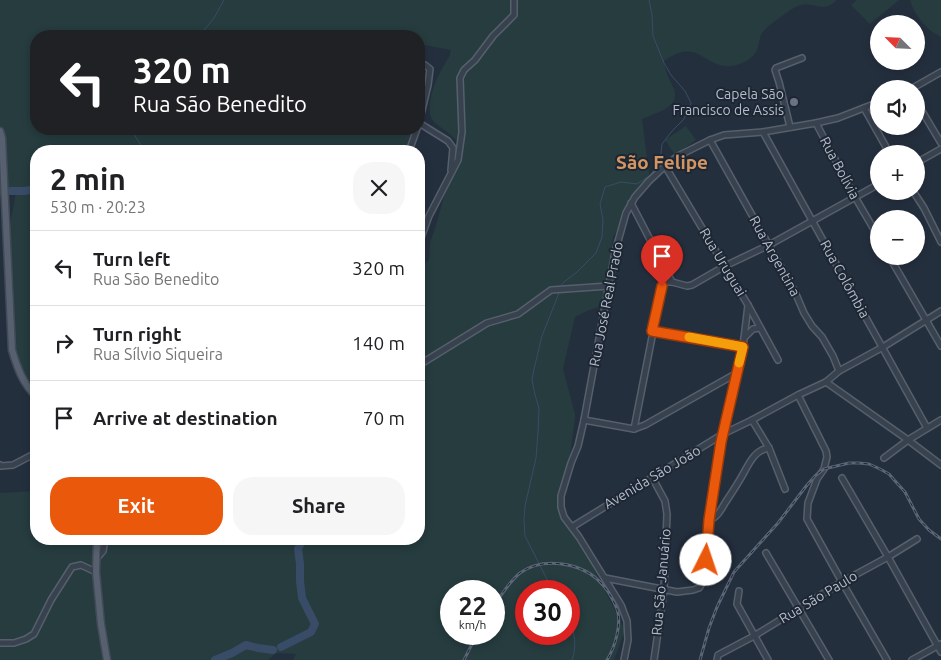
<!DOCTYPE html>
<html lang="en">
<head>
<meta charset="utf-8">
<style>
	body { margin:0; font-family:Ubuntu,sans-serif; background:#f6f6f6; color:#202124; height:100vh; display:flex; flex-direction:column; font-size:19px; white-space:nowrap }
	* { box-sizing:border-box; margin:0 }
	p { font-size:16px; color:#757577 }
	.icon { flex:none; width:28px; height:28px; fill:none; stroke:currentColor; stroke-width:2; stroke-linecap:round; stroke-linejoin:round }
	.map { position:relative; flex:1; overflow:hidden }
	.panel { position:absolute; left:30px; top:145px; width:395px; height:400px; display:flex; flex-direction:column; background:#fff; border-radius:20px; box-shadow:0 2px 8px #0003 }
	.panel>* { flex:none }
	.hud { position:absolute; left:30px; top:30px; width:395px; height:105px; border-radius:20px; box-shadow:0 2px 8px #0003; background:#202124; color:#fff; overflow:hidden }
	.needle { width:32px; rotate:294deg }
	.controls { position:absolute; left:870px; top:15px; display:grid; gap:10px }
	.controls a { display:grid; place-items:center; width:55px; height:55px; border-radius:50%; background:#fff; box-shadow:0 2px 8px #0003; font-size:25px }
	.speed { position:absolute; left:440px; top:580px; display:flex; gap:10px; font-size:25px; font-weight:700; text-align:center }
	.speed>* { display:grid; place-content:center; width:65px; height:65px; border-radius:50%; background:#fff; box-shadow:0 2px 8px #0003; line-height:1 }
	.speed small { font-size:12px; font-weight:400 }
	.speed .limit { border:8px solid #d22; background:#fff; color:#111 }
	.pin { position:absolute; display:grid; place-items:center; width:42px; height:42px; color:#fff; margin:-51px -21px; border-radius:50% 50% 50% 0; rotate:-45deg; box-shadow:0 0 5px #0007 }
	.pin .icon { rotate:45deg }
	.me { position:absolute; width:55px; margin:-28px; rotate:4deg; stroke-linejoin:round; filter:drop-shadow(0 0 4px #0008) }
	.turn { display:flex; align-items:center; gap:18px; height:105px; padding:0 20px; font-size:22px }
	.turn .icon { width:65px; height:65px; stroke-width:2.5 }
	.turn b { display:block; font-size:35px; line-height:42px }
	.round { display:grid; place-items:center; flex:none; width:52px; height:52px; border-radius:20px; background:#f6f6f6 }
	.headline { display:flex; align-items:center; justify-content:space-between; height:85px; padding:0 20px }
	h1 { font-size:30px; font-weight:600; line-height:38px }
	.button { display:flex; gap:10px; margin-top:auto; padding:10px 20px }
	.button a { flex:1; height:58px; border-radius:20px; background:#ea580c; color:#fff; font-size:20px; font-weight:600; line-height:58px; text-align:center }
	.button a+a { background:#f6f6f6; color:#202124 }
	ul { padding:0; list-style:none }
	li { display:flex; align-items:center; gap:15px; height:75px; padding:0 20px; border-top:1px solid #e0e0e0 }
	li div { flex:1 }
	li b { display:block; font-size:19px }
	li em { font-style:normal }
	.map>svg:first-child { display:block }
	.green { fill:#263c3f; fill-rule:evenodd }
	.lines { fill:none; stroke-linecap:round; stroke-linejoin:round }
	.stream { stroke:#394c67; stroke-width:1 }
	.river { stroke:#394c67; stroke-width:8 }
	.minor-casing { stroke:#565f6c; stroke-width:8 }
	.major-casing { stroke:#414a57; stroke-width:9 }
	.minor { stroke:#38414e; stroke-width:5 }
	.major { stroke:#56606e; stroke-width:6 }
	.rail-casing { stroke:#5a6575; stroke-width:3 }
	.rail { stroke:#1d2633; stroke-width:1; stroke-dasharray:4; stroke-linecap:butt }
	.route-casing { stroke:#983908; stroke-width:12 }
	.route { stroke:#ea580c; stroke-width:9 }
	.slow { stroke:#f59e0b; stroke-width:9 }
	.worship-dot { fill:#6b7280; stroke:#1d2633; stroke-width:2 }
	.labels { text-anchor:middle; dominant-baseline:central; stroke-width:4; stroke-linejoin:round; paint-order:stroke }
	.poi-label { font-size:14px; fill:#b4bcc9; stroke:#1d2633; text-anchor:end }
	.street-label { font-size:14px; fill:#b4bcc9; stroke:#1d2633 }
	.district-label { font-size:19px; font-weight:bold; fill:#d59563; stroke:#1d2633 }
</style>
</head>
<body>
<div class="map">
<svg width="941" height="660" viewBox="0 0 941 660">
	<rect width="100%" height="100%" fill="#242f3e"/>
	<g class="green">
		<path d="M 0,0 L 837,0 C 823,14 817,2 801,5 C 793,7 785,14 778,19 C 772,23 765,28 761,35 C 759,40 759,45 757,50 C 754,58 741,65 732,66 C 703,69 699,36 664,61 C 665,71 669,78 673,87 C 683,107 655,113 642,119 L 649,174 L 646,183 L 613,237 L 604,298 C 600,309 597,307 587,311 C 583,313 579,315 575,317 L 563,369 L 575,414 L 575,418 L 563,508 L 625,630 L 614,660 L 293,660 L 296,654 L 276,653 L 268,660 L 0,660 L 0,493 L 36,491 L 36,539 L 419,539 L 419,269 L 429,260 L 430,242 L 435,229 L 459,143 C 455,139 451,135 447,132 C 442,128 436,125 432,119 C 424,107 437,75 445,64 C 448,57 450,58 451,50 L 419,44 L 419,36 L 36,36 L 36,129 L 415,129 L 404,151 L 36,151 L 36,396 L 18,365 L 15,348 L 13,316 L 14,285 L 10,275 L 8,236 L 16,192 L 0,185 ZM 451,591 L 494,591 L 494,634 L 451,634 ZM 526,591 L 569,591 L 569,634 L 526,634 Z"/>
		<polygon points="857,0 899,0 870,24 851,5"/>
		<path d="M 910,0 L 941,0 L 941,37 C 926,30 915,16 910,0 Z"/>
		<polygon points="686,126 696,140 675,155 665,140"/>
	</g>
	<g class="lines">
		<g class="stream">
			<polyline points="199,36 214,18 224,0"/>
			<polyline points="134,129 135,136 145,151"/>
			<polyline points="560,287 564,282 577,272 596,253 602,237 603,220 600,204 605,187 621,182 637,184 651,175 660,161 662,144 672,131 684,119 691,103 685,91 671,75 664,63 653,36 652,15 649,0"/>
			<polyline points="553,591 525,536 524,520 525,506 536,458 538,432 539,408 535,395 532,379 534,369 542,336 559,293"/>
			<path d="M 569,619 C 575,632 577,647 572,660"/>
		</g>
		<g class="river">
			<polyline points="0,190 1,191"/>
			<polyline points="11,191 24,191 36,189"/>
			<polyline points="281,647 311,632 315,624 302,598 300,581 300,564 298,549 303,539"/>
			<polyline points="215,660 232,653 246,645 258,648 273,650"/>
		</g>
		<defs>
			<g id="minor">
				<polyline points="419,66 425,65 430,69 428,85 419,123"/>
				<polyline points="911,89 941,72"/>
				<polyline points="916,101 941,143"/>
				<polyline points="864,108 890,154"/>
				<polyline points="419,123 448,141 453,148 451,170"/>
				<polyline points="816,123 855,197 879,238"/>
				<polyline points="790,127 779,82 775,70 776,68 802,58"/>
				<polyline points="763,132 927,428"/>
				<polyline points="710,140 795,292 804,313 812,326 822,337 833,356 839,371"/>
				<polyline points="409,151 417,129"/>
				<polyline points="916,163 941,149"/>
				<polyline points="665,166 748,305 778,360"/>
				<polyline points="913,191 924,208 941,242"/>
				<polyline points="631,203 672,282"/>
				<polyline points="419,253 421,238 429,216 458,160 462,132 460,78 464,70 475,60 493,36 514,15 514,0"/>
				<polyline points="889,256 941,346"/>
				<polyline points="672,282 687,286 692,285 725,266 769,245 879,184"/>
				<polyline points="652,331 743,347"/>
				<polyline points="744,338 753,329 760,328"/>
				<polyline points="419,365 487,323 518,314 551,290 609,286"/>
				<polyline points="826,382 908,440 941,465"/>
				<polyline points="798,395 826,451 827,457 824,469 817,479 808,503 807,519 842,582 887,660"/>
				<polyline points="584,420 634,429 645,425 737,373"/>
				<polyline points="752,420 769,448 785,489"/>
				<polyline points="634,429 662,286 667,282 672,282"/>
				<polyline points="884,458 908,440 941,420"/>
				<polyline points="0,465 1,466 13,465 36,453"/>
				<polyline points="652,477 665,501 667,514 664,590 654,660"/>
				<polyline points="842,478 888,557 941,652"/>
				<path d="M 709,520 C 717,518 721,510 725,503 C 731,494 737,485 742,476 C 749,464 754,450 769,448"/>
				<polyline points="572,527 723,434 752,420 798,395 826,382 839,371 883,347 941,311"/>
				<polyline points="766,553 829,660"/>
				<polyline points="97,558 103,551 105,539"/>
				<polyline points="605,578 677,592 693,590 699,588 705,579 709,520 721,442 743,347 748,305"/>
				<polyline points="739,591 737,604 768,660"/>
				<polyline points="0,643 14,643 26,639 34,634 51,600 72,567 81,565 96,572"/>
				<polyline points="624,660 628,640 627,621 621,605 579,537 564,517 561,507 561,496 571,463 578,446 584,420 615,252 626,213 635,197 649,181 665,166 678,156 710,140 724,135 763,132 816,123 838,118 879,102"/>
				<polyline points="717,660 718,655 754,636 842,582 888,557 917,539"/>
				<polyline points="912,660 941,644"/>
			</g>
			<g id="major">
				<path d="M 0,131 L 2,138 L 12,350 C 17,367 23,384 36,396"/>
				<polyline points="97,539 96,572 101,624 107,660"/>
			</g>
		</defs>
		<use href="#minor" class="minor-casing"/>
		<use href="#major" class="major-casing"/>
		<use href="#minor" class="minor"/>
		<use href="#major" class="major"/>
		<defs>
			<g id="rail">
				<path d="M 494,606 C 502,594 509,582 520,573 C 542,557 579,562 598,580 C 606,587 613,599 617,609 C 622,624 615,647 607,660"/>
				<polyline points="464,660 477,634"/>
				<polyline points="700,660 709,628 717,607 734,572 778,523 807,485 816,475 824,469 849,463 859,463 869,464 880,469 889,474 896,482 905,492 919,519 929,530 941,539"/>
			</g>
		</defs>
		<use href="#rail" class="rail-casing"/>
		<use href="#rail" class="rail"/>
	</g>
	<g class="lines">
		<defs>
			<polyline id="route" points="662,286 652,331 743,347 721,442 709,520 706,560"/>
		</defs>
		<use href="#route" class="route-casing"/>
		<use href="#route" class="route"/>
		<polyline class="slow" points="689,337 743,347 739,363"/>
	</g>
	<circle class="worship-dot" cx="794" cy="102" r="5"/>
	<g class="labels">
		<g class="poi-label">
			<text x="784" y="94">Capela São<tspan x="784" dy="16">Francisco de Assis</tspan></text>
		</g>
		<g class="street-label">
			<text transform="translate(840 168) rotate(62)">Rua Bolívia</text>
			<text transform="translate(775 256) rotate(61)">Rua Argentina</text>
			<text transform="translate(723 262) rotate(59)">Rua Uruguai</text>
			<text transform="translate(845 279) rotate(61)">Rua Colômbia</text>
			<text transform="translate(606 304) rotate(-79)">Rua José Real Prado</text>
			<text transform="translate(652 477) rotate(-31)">Avenida São João</text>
			<text transform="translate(661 582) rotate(-85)">Rua São Januário</text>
			<text transform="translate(818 597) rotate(-31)">Rua São Paulo</text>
		</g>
		<g class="district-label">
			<text x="662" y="162">São Felipe</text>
		</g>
	</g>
</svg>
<div class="controls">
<a><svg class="needle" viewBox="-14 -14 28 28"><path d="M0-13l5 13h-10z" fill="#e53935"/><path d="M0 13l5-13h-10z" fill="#757577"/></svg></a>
<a><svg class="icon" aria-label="sound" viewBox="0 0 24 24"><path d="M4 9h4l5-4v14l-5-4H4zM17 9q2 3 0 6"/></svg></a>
<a>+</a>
<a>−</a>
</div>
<div class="speed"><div>22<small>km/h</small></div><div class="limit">30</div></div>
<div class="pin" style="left:662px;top:286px;background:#d93025"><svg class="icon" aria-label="arrive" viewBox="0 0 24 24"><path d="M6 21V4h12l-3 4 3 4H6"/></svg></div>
<svg class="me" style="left:706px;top:560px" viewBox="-20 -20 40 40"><circle r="19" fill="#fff"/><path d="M0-13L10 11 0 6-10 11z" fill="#ea580c"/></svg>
<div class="hud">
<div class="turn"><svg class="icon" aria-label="left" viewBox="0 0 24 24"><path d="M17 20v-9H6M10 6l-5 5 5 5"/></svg><div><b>320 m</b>Rua São Benedito</div></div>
</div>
<section class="panel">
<div class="headline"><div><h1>2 min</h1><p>530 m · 20:23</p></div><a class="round"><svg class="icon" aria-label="close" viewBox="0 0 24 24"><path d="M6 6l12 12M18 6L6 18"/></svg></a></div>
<ul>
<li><svg class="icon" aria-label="left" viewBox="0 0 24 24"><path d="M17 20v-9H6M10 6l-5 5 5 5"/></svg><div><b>Turn left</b><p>Rua São Benedito</p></div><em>320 m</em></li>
<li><svg class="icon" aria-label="right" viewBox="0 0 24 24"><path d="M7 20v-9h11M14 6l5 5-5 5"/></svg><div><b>Turn right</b><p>Rua Sílvio Siqueira</p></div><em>140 m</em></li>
<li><svg class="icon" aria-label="arrive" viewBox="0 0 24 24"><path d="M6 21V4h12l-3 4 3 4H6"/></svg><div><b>Arrive at destination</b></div><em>70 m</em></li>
</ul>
<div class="button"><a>Exit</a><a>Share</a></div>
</section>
</div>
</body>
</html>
